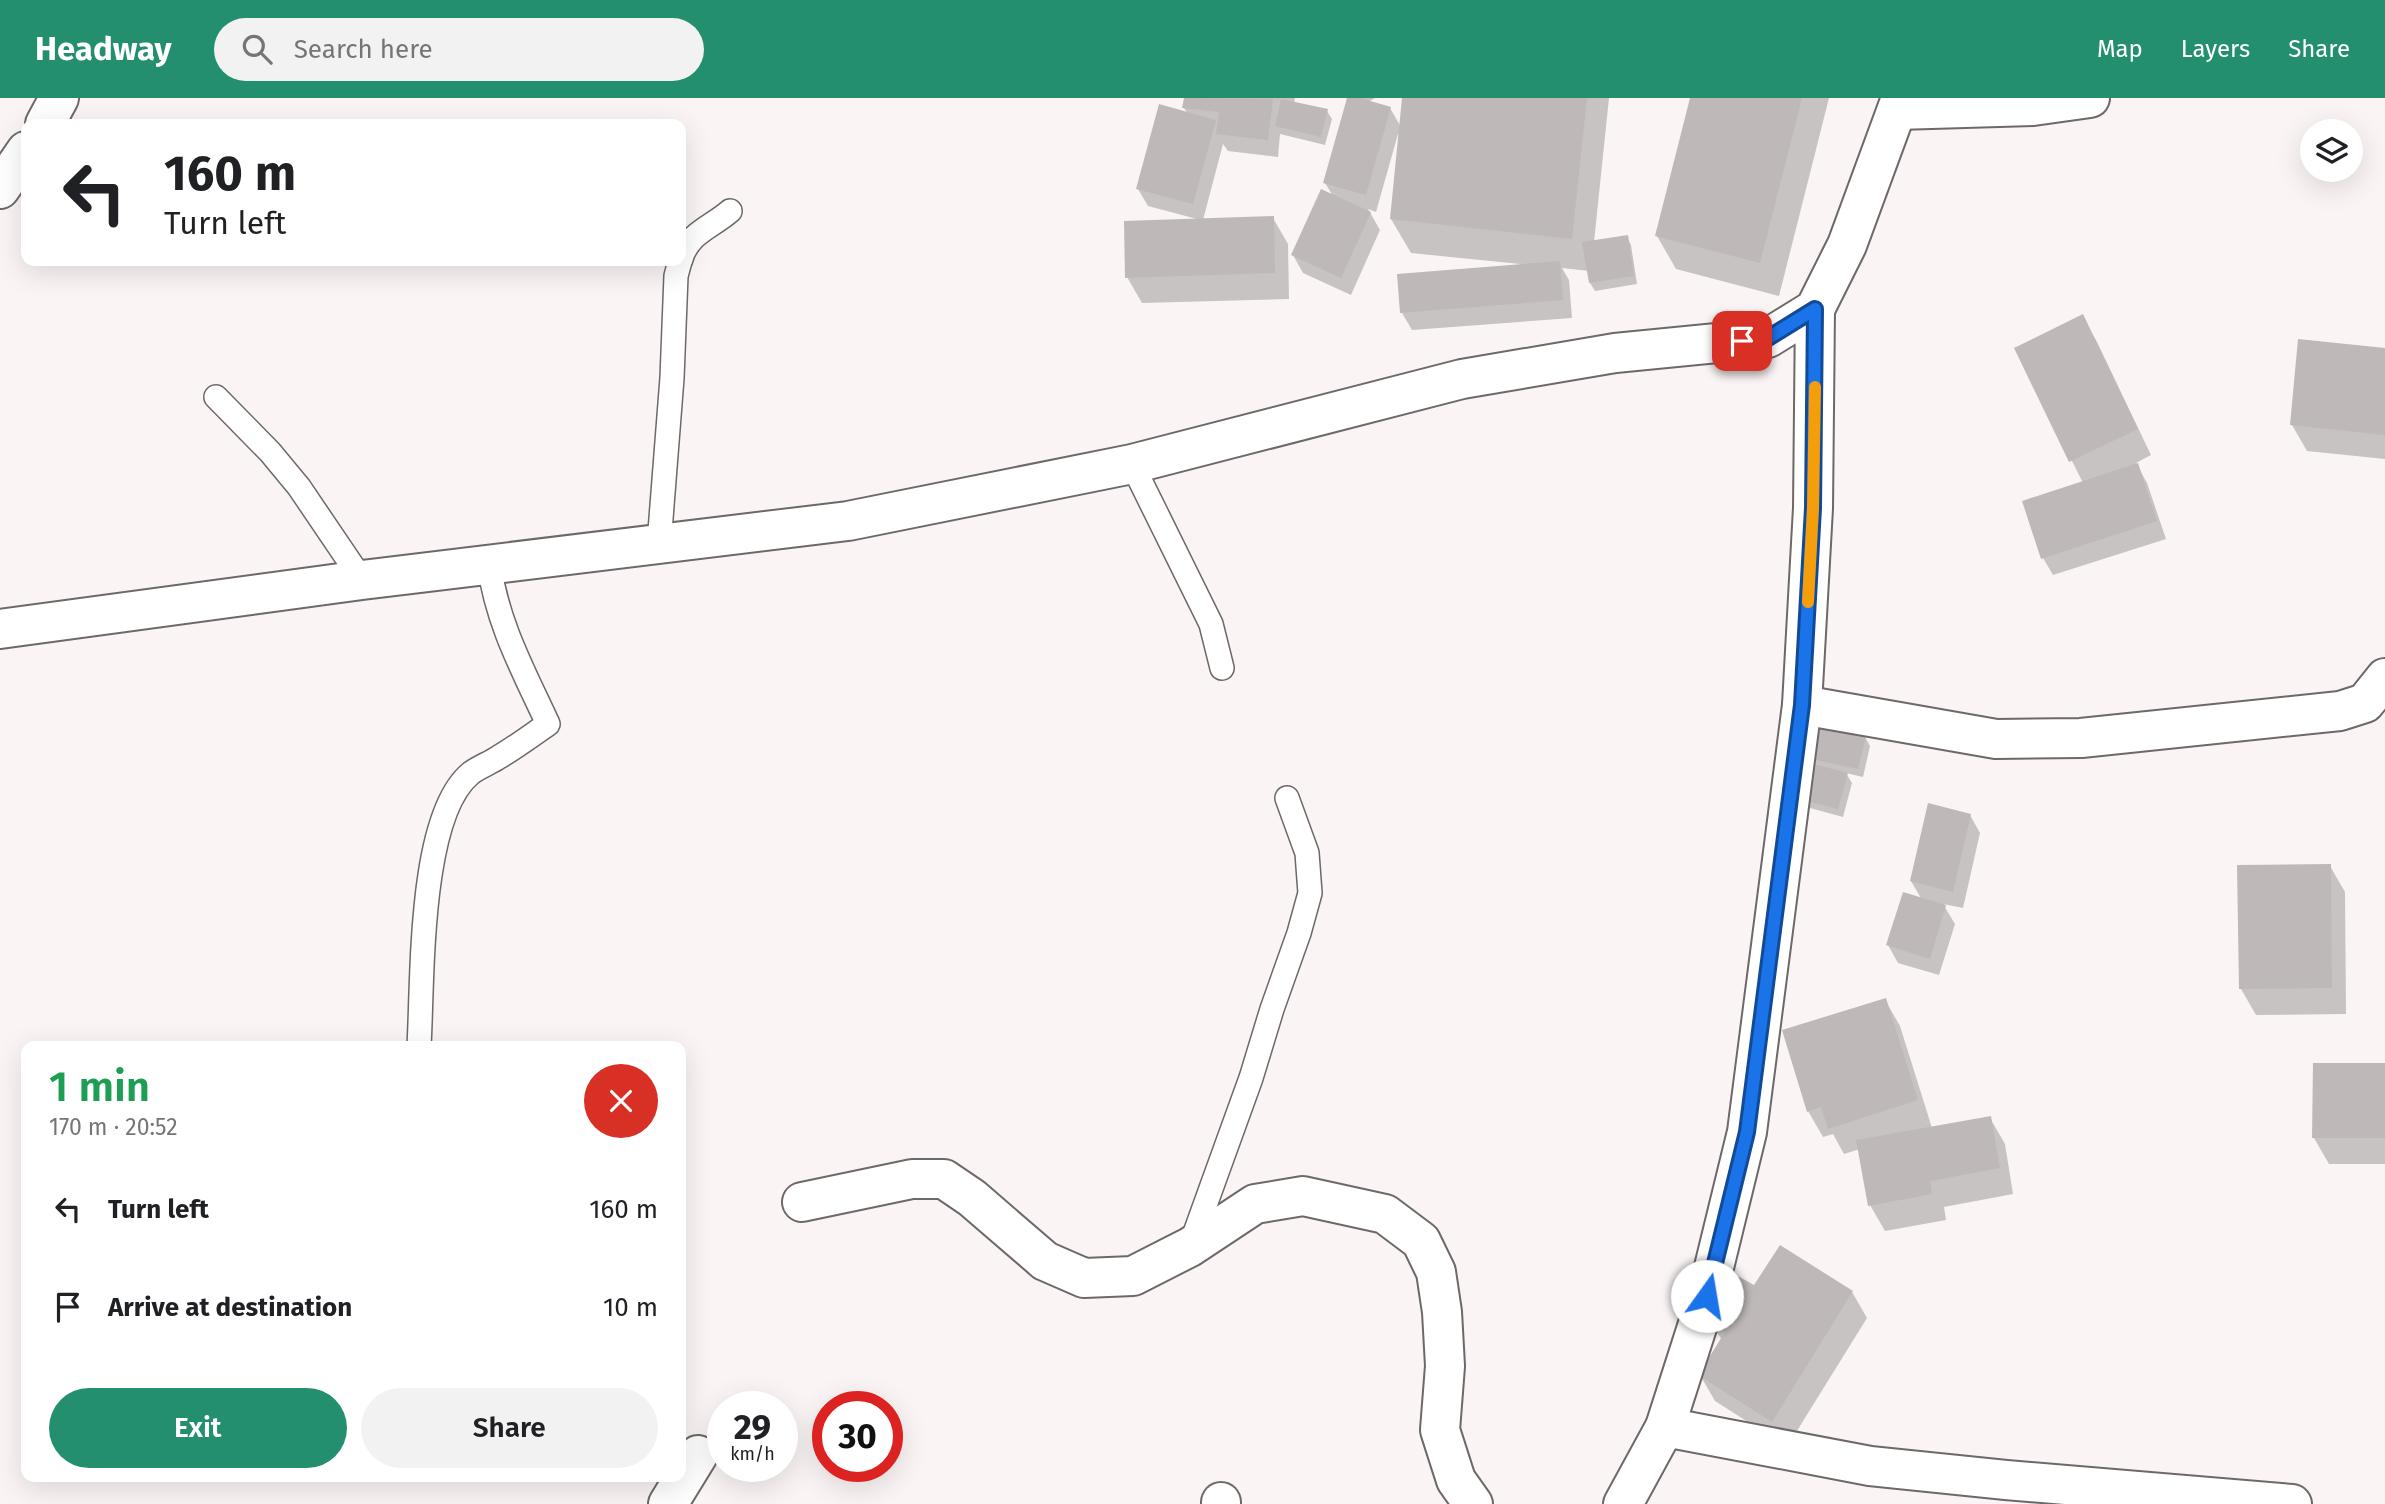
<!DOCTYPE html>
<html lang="en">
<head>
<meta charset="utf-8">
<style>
	body { margin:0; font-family:"Fira Sans",sans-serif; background:#f2f2f2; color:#202124; height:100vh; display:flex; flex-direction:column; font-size:26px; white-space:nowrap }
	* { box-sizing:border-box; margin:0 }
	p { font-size:23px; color:#757577 }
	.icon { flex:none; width:38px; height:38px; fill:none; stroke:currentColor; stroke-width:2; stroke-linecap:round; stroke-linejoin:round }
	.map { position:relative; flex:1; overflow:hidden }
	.panel { position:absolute; left:21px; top:943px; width:665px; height:441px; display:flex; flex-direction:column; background:#fff; border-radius:14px; box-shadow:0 7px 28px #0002 }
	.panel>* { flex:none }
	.top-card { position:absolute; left:21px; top:21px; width:665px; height:147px; border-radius:14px; box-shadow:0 7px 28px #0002; background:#fff; color:#202124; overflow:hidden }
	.tools { position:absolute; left:2300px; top:21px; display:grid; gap:14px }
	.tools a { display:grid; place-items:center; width:63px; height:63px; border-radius:50%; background:#fff; box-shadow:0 7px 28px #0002; font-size:35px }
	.speed { position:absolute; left:707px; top:1293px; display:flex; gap:14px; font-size:35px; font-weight:700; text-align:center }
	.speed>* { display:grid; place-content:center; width:91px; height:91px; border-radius:50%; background:#fff; box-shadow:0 7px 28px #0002; line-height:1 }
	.speed small { font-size:18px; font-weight:400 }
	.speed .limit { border:10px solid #d22; background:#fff; color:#111 }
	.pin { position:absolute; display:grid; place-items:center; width:60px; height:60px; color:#fff; margin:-30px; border-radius:14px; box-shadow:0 4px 10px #0006 }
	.me { position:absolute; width:77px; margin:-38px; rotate:13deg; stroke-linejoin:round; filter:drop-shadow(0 0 5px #0008) }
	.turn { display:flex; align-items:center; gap:24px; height:147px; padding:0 28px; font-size:32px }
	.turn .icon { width:91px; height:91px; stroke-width:2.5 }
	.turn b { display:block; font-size:49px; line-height:60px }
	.round { display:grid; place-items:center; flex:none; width:74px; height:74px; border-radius:37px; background:#f2f2f2 }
	.headline { display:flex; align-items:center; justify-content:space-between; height:119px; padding:0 28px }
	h1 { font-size:42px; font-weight:600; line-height:52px; color:#1e9e55 }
	.primary-button { display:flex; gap:14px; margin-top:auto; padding:14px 28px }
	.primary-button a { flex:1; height:80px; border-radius:42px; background:#238f6f; color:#fff; font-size:28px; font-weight:600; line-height:80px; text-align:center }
	.primary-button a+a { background:#f2f2f2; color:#202124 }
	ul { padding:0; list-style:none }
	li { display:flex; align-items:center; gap:21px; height:98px; padding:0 28px }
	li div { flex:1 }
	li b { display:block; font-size:26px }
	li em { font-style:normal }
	header { display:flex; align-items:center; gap:42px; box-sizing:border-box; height:98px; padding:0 35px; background:#238f6f; color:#fff }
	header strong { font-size:33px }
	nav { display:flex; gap:38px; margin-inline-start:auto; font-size:24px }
	.search { width:490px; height:63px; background:#f2f2f2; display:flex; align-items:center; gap:18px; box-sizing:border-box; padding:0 24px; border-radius:38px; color:#757577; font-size:26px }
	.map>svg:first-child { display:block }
	.shadow { fill:#0003 }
	.building { fill:#beb8b8 }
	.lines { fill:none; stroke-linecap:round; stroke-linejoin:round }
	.lane-casing { stroke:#6e6868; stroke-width:26 }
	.street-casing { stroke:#6e6868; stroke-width:42 }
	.secondary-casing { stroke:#6e6868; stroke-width:42 }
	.lane { stroke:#fff; stroke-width:23 }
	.street { stroke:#fff; stroke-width:38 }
	.secondary { stroke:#fff; stroke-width:38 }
	.route-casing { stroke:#114b97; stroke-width:18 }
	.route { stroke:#1a73e8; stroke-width:12 }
	.slow { stroke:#f59e0b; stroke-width:12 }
</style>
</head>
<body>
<header>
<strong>Headway</strong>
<div class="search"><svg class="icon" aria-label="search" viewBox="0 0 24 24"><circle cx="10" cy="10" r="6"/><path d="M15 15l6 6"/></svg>Search here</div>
<nav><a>Map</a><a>Layers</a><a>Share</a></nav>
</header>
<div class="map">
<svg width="2385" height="1406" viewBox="0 0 2385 1406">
	<rect width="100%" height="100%" fill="#faf4f4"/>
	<g class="shadow">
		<polygon points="1185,0 1295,0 1294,6 1327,13 1332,21 1325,47 1280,36 1278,59 1228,53 1223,46 1203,122 1273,120 1288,146 1289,201 1142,205 1127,179 1197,121 1148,108 1138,91 1188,16 1184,10"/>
		<polygon points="1349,0 1375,0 1368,4 1390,10 1401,29 1404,0 1609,0 1594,144 1627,139 1631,147 1637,186 1595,193 1590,185 1589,173 1562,170 1569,182 1572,220 1412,232 1402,215 1520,168 1520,166 1411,155 1391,121 1400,36 1398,36 1376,114 1368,111 1380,132 1351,197 1303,175 1293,157 1333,98 1325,85"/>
		<polygon points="1692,0 1829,0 1779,198 1676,171 1657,138"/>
		<polygon points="2082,218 2097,244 2151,357 2136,365 2147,385 2166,441 2053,477 2043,460 2083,385 2016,251"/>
		<polygon points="2385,252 2385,361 2307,353 2292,327"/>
		<polygon points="1865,639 1870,648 1863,679 1846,675 1852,685 1843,719 1810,710 1805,701 1807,659"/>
		<polygon points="1970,717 1980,735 1963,810 1943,806 1955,826 1939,877 1898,865 1888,847 1922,802 1911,783"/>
		<polygon points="2330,768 2345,794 2346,916 2256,917 2241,891 2239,769"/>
		<polygon points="1885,902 1900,928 1932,1030 1990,1020 2005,1046 2013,1096 1944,1109 1946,1122 1885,1133 1870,1107 1860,1051 1844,1056 1833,1036 1823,1039 1808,1013"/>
		<polygon points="2385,967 2385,1066 2329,1066 2314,1040"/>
		<polygon points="1780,1149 1852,1194 1867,1220 1787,1349 1715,1303 1700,1277 1722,1242 1711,1225 1754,1190"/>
	</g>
	<g class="building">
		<polygon points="1184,0 1273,1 1268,42 1216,36 1219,14 1182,10"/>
		<polygon points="1347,0 1360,0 1391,9 1366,97 1323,85"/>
		<polygon points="1402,0 1587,0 1572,141 1390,121"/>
		<polygon points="1690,0 1802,0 1760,165 1655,138"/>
		<polygon points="1281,1 1328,11 1321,39 1275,28"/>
		<polygon points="1159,6 1216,22 1193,106 1136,91"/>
		<polygon points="1321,91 1371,114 1341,180 1291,157"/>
		<polygon points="1274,118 1275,175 1125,180 1124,123"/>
		<polygon points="1628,137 1634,178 1589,185 1582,144"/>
		<polygon points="1560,163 1563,202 1400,215 1397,176"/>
		<polygon points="2083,216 2138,331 2069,364 2014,250"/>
		<polygon points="2298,241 2385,250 2385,337 2290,327"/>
		<polygon points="2138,365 2157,423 2041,461 2022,403"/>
		<polygon points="1814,626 1866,638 1858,671 1806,660"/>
		<polygon points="1813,666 1848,675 1838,711 1803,702"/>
		<polygon points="1928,705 1971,716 1953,794 1910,783"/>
		<polygon points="2331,766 2332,890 2239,891 2237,767"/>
		<polygon points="1903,794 1946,807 1930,861 1886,847"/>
		<polygon points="1886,900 1918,1002 1828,1031 1821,1009 1807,1014 1782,932"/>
		<polygon points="2313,965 2385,965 2385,1040 2312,1040"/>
		<polygon points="1991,1018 2000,1070 1930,1083 1932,1096 1868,1108 1856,1042"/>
		<polygon points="1780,1147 1853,1193 1772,1324 1698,1277 1725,1234 1709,1225 1738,1178 1754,1187"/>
	</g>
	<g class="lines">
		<defs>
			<g id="lane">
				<path d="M 681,161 C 688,135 712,129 730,113"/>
				<polyline points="216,299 270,354 299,389 362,482"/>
				<polyline points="1132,366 1211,526 1222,570"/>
				<polyline points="659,446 672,280 676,178 680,163"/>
				<path d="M 419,948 C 423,883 418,718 471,675 C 479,669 490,665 499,659 C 516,649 532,637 548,626 C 523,572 497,525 489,466"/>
				<polyline points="1191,1146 1251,980 1272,911 1299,835 1310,795 1307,755 1287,700"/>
			</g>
			<g id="street">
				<polyline points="1897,12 2033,8 2090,0"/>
				<polyline points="45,26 59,0"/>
				<polyline points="0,91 26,53"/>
				<polyline points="1802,607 1996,641 2081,640 2340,613 2365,605 2385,580"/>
				<polyline points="802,1104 912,1081 944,1081 972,1100 1045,1163 1084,1180 1133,1178 1190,1149 1255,1106 1303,1098 1385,1116 1421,1143 1436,1174 1442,1214 1445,1268 1440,1332 1456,1382 1473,1406"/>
				<polyline points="1665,1329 1870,1368 2006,1382 2292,1406"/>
				<polyline points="668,1406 698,1357"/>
				<polyline points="1221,1406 1221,1404"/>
				<polyline points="1623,1406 1665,1329 1707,1198 1747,1034 1802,607 1813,410 1815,211"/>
			</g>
			<polyline id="secondary" points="0,531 362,482 848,423 1132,366 1462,281 1615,255 1768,240 1815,211 1847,147 1901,0"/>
		</defs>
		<use href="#lane" class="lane-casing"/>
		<use href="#street" class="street-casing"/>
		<use href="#secondary" class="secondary-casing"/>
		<use href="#lane" class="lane"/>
		<use href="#street" class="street"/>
		<use href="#secondary" class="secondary"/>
	</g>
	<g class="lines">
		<defs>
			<polyline id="route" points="1707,1198 1747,1034 1802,607 1813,410 1815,211 1768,240 1742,243"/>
		</defs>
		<use href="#route" class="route-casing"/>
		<use href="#route" class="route"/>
		<polyline class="slow" points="1808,504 1813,410 1815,289"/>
	</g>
</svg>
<div class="tools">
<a><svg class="icon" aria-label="layers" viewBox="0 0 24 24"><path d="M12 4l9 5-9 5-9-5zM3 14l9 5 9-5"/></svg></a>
</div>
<div class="speed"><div>29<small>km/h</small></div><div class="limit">30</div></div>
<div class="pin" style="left:1742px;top:243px;background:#d93025"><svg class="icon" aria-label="arrive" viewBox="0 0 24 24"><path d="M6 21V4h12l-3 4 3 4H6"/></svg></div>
<svg class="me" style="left:1707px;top:1198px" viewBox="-20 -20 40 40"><circle r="19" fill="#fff"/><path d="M0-13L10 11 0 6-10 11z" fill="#1a73e8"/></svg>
<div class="top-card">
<div class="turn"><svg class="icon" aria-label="left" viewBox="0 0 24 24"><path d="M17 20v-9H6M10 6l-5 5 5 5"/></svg><div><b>160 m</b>Turn left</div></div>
</div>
<section class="panel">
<div class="headline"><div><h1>1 min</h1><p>170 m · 20:52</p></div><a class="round" style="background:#d93025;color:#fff"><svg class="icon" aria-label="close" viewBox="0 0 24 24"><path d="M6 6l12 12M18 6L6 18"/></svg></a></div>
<ul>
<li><svg class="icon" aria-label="left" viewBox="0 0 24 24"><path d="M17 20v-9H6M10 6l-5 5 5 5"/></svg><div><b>Turn left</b></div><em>160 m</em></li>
<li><svg class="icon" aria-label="arrive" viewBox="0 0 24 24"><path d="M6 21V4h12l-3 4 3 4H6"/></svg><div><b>Arrive at destination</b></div><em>10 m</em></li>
</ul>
<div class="primary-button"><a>Exit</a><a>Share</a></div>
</section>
</div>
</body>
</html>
